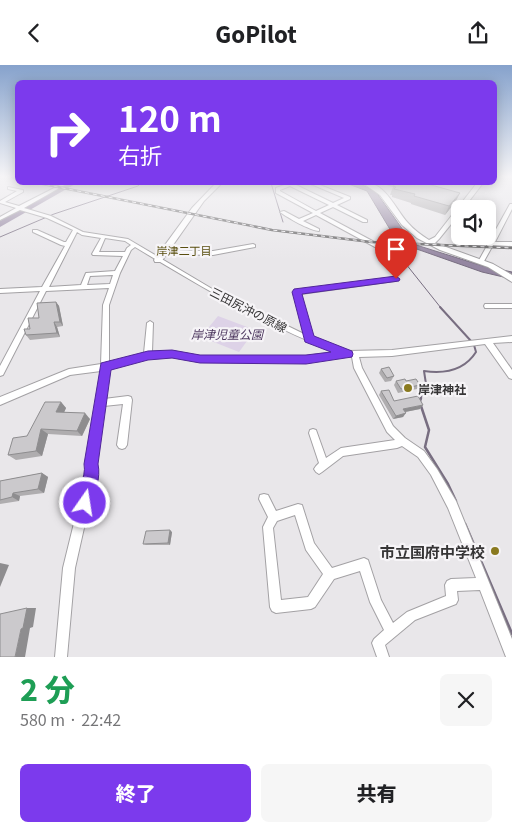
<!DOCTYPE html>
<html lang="ja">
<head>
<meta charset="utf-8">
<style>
	body { margin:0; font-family:Georgia,"Noto Sans JP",serif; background:#f6f6f6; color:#202124; height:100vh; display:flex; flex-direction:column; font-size:19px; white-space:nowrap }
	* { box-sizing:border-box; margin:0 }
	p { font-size:16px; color:#757577 }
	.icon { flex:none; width:28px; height:28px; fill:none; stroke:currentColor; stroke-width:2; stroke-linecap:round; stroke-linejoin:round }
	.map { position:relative; height:592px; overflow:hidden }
	.drawer { display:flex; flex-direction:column; background:#fff; flex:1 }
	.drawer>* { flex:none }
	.guide { position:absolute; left:15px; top:15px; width:482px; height:105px; border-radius:8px; box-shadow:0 2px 12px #0003; background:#7c3aed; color:#fff; overflow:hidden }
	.controls { position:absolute; left:451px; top:135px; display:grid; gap:10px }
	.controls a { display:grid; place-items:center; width:45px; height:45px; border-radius:8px; background:#fff; box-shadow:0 2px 12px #0003; font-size:25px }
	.pin { position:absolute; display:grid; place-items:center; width:42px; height:42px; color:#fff; margin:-51px -21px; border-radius:50% 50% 50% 0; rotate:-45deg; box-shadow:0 0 5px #0007 }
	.pin .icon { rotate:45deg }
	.me { position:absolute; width:55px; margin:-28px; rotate:13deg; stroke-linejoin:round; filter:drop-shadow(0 0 4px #0008) }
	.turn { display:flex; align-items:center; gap:18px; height:105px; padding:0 20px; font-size:22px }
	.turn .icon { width:65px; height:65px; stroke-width:2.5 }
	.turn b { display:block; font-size:35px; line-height:42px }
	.round { display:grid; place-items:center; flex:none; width:52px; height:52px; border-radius:8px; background:#f6f6f6 }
	.summary { display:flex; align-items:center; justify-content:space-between; height:85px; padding:0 20px }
	h1 { font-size:30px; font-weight:800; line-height:38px; color:#1e9e55 }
	.button { display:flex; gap:10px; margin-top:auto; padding:10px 20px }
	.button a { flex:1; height:58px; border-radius:8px; background:#7c3aed; color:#fff; font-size:20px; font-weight:800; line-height:58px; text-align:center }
	.button a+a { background:#f6f6f6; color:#202124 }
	header { display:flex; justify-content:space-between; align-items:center; height:65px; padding:0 20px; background:#fff; font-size:22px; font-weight:800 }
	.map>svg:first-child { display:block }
	.green { fill:#ddd2e7 }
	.water { fill:#9486a1; stroke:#786e81 }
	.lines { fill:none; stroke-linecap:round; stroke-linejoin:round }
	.stream-far3 { stroke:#786e81; stroke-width:1 }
	.stream-far2 { stroke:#786e81; stroke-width:2 }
	.stream-far1 { stroke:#786e81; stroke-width:2.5 }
	.stream { stroke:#786e81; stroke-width:3 }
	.river { fill:#9486a1; fill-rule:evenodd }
	.street-casing { stroke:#a3a1a4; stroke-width:2 }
	.secondary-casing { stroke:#a3a1a4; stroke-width:2 }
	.street { fill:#fff; fill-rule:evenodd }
	.secondary { fill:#fff; fill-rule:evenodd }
	.rail-casing { stroke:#666566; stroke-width:2.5 }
	.rail { stroke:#f6f4f7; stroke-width:1; stroke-dasharray:4; stroke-linecap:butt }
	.wall { fill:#afadaf }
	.shaded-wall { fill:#8e8d8f }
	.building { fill:#cbc9cc; stroke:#8e8d8f }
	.route { fill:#7c3aed; stroke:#51269a }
	.poi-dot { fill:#8a7a20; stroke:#f6f4f7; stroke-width:2 }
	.labels { text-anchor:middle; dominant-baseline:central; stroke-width:4.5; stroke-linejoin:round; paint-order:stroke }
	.far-neighbourhood-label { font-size:11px; fill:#594e0f; stroke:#f6f4f7 }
	.street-label { font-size:12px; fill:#363536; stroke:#f6f4f7 }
	.park-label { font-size:12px; font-style:italic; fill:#4c365e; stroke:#f6f4f7 }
	.poi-label { font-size:12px; font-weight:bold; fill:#363536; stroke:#f6f4f7; text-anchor:start }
	.near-poi-label { font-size:15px; font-weight:bold; fill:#363536; stroke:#f6f4f7; text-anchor:end }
</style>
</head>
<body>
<header><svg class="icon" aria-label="back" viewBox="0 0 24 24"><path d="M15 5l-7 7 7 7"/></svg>GoPilot<svg class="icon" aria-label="share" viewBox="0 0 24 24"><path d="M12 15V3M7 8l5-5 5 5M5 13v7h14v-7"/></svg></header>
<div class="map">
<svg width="512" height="592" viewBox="0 0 512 592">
	<rect width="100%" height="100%" fill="#e9e7ea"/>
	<polygon class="green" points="218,251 255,265 239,287 201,272"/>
	<polygon class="water" points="346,118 359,118 376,127 413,179 483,201 512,207 512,214 482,207 411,182 391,166 367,126"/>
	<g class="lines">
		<g class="stream-far3">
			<polyline points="271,118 283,157"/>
			<polyline points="390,164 387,169 394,184 441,243"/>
			<polyline points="0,172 54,149 138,121 141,118"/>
		</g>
		<g class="stream-far2">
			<polyline points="440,242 471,276"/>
			<path d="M 420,335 L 426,319 L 424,306 C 445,309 464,306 476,287 L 474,280"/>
		</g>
		<g class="stream-far1">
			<polyline points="420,336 421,333"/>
			<polyline points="421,341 429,365 425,382 448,419 456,436"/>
		</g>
		<polyline class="stream" points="465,459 512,569"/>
		<polygon class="river" points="69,118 77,118 0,162 0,156"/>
		<defs>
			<g id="street">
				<path d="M 64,118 L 68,118 L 24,143 L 51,151 L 83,167 L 128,174 L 214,225 L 304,269 L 294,227 L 295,226 L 397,213 L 397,215 L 395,216 L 301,229 L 312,272 L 348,286 L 392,285 L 512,271 L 512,277 L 493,278 L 512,305 L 512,314 L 509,313 L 485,279 L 392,291 L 359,292 L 362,303 L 393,361 L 405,373 L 424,386 L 437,404 L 456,436 L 512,574 L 512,592 L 506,592 L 480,525 L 457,526 L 458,535 L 456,539 L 415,555 L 385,580 L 389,592 L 377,592 L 372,578 L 374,574 L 384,565 L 370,537 L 360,506 L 334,514 L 315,542 L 311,544 L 276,548 L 272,546 L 270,542 L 263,462 L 268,452 L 259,434 L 260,430 L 264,429 L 268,430 L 276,446 L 298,439 L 302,440 L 314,478 L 332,503 L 364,493 L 368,495 L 381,535 L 393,558 L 407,547 L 446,531 L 445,520 L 447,516 L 451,514 L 476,513 L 448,443 L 431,410 L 418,392 L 402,381 L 397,383 L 343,391 L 322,407 L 319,409 L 316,407 L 314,404 L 316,401 L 319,398 L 309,368 L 310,365 L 313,364 L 316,365 L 326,393 L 341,383 L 395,375 L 387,367 L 354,303 L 352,292 L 346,291 L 305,297 L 200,297 L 172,292 L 148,293 L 109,304 L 104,334 L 128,331 L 131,332 L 132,335 L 127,380 L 125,383 L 122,384 L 119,383 L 117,380 L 123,339 L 104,341 L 96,399 L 97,405 L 75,503 L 67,592 L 55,592 L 63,503 L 87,405 L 86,399 L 101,306 L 70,310 L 0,340 L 0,332 L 69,304 L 101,299 L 103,240 L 109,223 L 46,226 L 3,310 L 0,311 L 0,301 L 40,226 L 0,228 L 0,224 L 42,222 L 65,181 L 61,180 L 33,167 L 33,165 L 37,165 L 64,177 L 66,177 L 73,165 L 47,153 L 20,145 L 0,155 L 0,152 L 16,143 L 0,138 L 0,136 L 17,126 L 8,124 L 8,122 L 23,125 L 23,127 L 5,137 L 19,141 ZM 77,167 L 82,170 L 101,173 L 92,189 L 93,190 L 123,191 L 115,206 L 86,208 L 81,220 L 49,222 ZM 105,173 L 125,176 L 131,180 L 127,183 L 125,187 L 99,187 ZM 135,182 C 200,221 265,260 336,287 L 305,291 L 200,291 L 172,286 L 152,287 L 153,258 L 150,256 L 147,258 L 144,288 L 109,298 L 109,240 L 120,208 L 131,185 ZM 113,210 L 110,219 L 87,220 L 90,211 ZM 295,450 L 306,485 L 323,509 L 308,532 L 281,535 L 273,463 L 277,456 Z"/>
				<path d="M 286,118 L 296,118 L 294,119 L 333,138 L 344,133 L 311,119 L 311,118 L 315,118 L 350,132 L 350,134 L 337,140 L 367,155 L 367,157 L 363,157 L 333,142 L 320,148 L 378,179 L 404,180 L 407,182 L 404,184 L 375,182 L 316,150 L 303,156 L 319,164 L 319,166 C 309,165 288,153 280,147 L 284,146 L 299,154 L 313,148 L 276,128 L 276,123 L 287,119 ZM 290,121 L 329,140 L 316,146 L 280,126 L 280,125 Z"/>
				<polygon points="510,139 512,139 512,144 495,177 512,177 512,181 493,180 483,198 479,198 478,197 488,179 487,178 489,177"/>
				<polygon points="253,179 255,180 255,182 213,190 165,189 162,187 165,185 213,186"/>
				<polygon points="485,239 512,239 512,243 485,243 484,241"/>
			</g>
			<g id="secondary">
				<polygon points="216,118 222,118 204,136 161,197 155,197 154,195 192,143"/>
				<path d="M 363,118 C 384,115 396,145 408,158 C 414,165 421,170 429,175 L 435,172 L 477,118 L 483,118 L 463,144 L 460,144 L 460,148 L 439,174 L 435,178 L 493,199 L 512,210 L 512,217 L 488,202 L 440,185 L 417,173 L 402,160 L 380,130 Z"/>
			</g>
		</defs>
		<use href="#street" class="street-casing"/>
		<use href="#secondary" class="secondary-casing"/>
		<use href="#street" class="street"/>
		<use href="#secondary" class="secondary"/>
		<defs>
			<g id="rail">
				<polyline points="12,112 18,113"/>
				<polyline points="38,118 272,165 371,177 512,183"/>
			</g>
		</defs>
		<use href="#rail" class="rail-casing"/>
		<use href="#rail" class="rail"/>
	</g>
	<g class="wall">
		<polygon points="379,118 426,118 456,136 445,150 411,139 411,138 392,132 392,130 390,130 393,122"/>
		<polygon points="56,237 59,241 63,261 57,262 60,272 30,275 26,270 30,264 39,253"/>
		<polygon points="381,304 394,311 391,316 385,317 379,308"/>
		<polygon points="396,316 406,316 420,320 417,324 398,328 394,320"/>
		<polygon points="381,326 394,336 420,344 405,347 403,352 393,354 379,330"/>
		<polygon points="61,337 66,343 64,347 90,354 82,371 48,369 42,391 16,395 8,390"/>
		<polygon points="42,408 48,412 44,428 20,431 19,436 0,439 0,416"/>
		<polygon points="172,467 170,480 146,480 143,479"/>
	</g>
	<g class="shaded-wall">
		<polygon points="460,128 456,136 445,150 449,141"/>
		<polygon points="56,237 59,241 63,261 60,257"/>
		<polygon points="54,257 57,262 60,272 57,268"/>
		<polygon points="61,337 66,343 62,352 56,347"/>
		<polygon points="423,340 420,344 400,348 403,344"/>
		<polygon points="85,348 90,354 82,371 77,366"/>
		<polygon points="406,348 403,352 393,354 396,351"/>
		<polygon points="41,364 48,369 42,391 36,386"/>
		<polygon points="42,408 48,412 44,428 38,424"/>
		<polygon points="13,428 20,431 19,436 12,432"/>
		<polygon points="170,465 172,467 170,480 168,478"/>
		<polygon points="0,498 9,500 0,522"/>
		<polygon points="27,543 36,543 33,562 30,563 25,592 15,592 21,564"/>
	</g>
	<g class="building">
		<polygon points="397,118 424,118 460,128 449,141 414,131 415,129 394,124 396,122 393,121"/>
		<polygon points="56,237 60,257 54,257 57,268 26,270 24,264 30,264 28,253 39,253 37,238"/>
		<polygon points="389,302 394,311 387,313 381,304"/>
		<polygon points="405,314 406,316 416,314 420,320 401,324 396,316"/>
		<polygon points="389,325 394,336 418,331 423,340 403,344 406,348 396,351 381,326"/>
		<polygon points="45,337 61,337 56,347 85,348 77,366 41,364 36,386 8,390 13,373 27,371"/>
		<polygon points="42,408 38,424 13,428 12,432 0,435 0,416"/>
		<polygon points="170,465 168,478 143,479 146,466"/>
		<polygon points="27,543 23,563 21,564 15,592 0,592 0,549"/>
	</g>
	<linearGradient id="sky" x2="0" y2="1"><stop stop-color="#86a2cc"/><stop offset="0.57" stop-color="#f5f4f6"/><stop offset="1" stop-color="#f5f4f6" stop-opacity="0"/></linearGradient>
	<rect width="512" height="195" fill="url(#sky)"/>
	<path class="route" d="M 396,211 L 400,214 L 399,216 L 302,229 L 314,271 L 352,286 L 353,289 L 352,292 L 306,299 L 200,298 L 172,293 L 148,295 L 111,305 L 98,399 C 101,412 95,431 90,443 L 85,445 L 79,443 C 74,429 87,413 84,399 L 101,298 L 148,286 L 172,285 L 200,290 L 306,290 L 331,287 L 305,277 L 292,227 L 294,224 Z"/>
	<g class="poi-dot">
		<circle cx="408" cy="323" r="5"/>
		<circle cx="495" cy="486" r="5"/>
	</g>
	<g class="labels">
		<g class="far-neighbourhood-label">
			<text x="184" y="185">岸津二丁目</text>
		</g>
		<g class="street-label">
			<text transform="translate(249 244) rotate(27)">三田尻沖の原線</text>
		</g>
		<g class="park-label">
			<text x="227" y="268">岸津児童公園</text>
		</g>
		<g class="poi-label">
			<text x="418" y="323">岸津神社</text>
		</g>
		<g class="near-poi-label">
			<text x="485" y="486">市立国府中学校</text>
		</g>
	</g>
</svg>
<div class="controls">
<a><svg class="icon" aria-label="sound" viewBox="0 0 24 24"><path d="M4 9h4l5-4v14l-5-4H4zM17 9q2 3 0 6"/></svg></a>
</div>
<div class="pin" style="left:396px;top:214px;background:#d93025"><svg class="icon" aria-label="arrive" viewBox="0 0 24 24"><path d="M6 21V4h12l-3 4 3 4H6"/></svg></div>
<svg class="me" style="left:85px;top:438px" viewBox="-20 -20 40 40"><circle r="17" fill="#7c3aed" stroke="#fff" stroke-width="3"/><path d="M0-11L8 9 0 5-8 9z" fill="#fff"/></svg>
<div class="guide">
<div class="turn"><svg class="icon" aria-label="right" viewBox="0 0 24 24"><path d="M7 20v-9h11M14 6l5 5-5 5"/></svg><div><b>120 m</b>右折</div></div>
</div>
</div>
<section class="drawer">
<div class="summary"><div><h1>2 分</h1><p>580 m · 22:42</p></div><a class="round"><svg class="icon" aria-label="close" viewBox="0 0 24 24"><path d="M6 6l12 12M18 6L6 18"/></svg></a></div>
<div class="button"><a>終了</a><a>共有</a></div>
</section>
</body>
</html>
